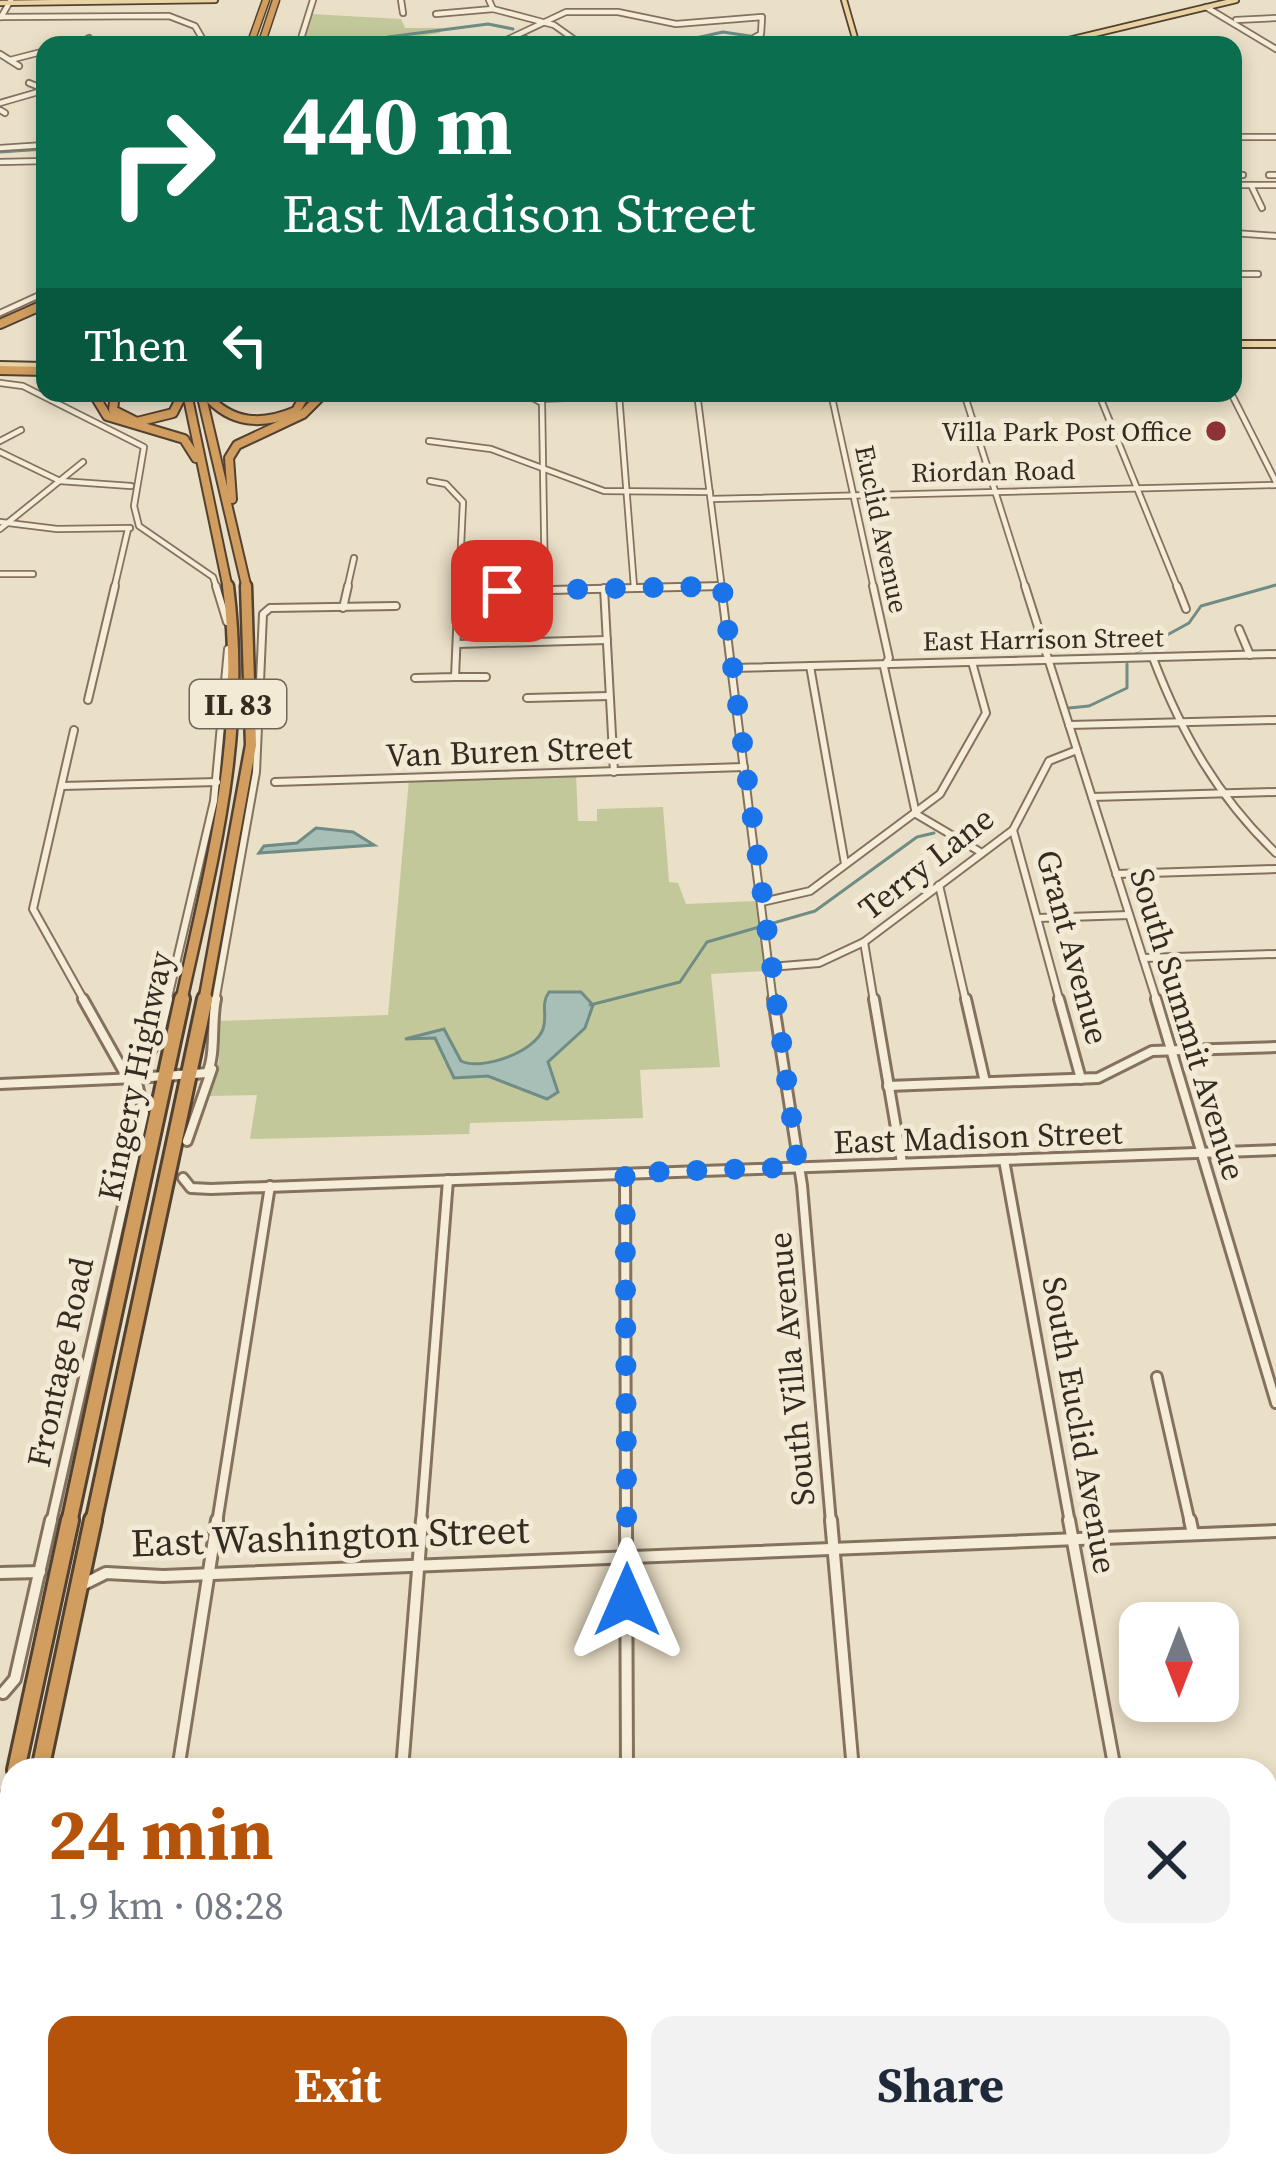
<!DOCTYPE html>
<html lang="en">
<head>
<meta charset="utf-8">
<style>
	body { margin:0; font-family:"Source Serif 4",serif; background:#f2f2f3; color:#1f2937; height:100vh; display:flex; flex-direction:column; font-size:45px; white-space:nowrap }
	* { box-sizing:border-box; margin:0 }
	p { font-size:39px; color:#747a83 }
	.icon { flex:none; width:66px; height:66px; fill:none; stroke:currentColor; stroke-width:2; stroke-linecap:round; stroke-linejoin:round }
	.map { position:relative; flex:1; overflow:hidden }
	.side { position:absolute; left:0px; top:1758px; width:1278px; height:420px; display:flex; flex-direction:column; background:#fff; border-radius:36px 36px 0 0; box-shadow:0 6px 18px #0003 }
	.side>* { flex:none }
	.banner { position:absolute; left:36px; top:36px; width:1206px; height:366px; border-radius:24px; box-shadow:0 6px 18px #0003; background:#0b6e4f; color:#fff; overflow:hidden }
	.needle { width:78px; rotate:180deg }
	.tools { position:absolute; left:1119px; top:1602px; display:grid; gap:24px }
	.tools a { display:grid; place-items:center; width:120px; height:120px; border-radius:24px; background:#fff; box-shadow:0 6px 18px #0003; font-size:60px }
	.pin { position:absolute; display:grid; place-items:center; width:102px; height:102px; color:#fff; margin:-51px; border-radius:24px; box-shadow:0 6px 18px #0006 }
	.me { position:absolute; width:132px; margin:-66px; rotate:0deg; stroke-linejoin:round; filter:drop-shadow(0 0 9px #0008) }
	.turn { display:flex; align-items:center; gap:42px; height:252px; padding:0 48px; font-size:54px }
	.turn .icon { width:156px; height:156px; stroke-width:2.5 }
	.turn b { display:block; font-size:84px; line-height:102px }
	.then { display:flex; align-items:center; height:114px; padding:0 48px; background:#0003; gap:24px; font-size:45px }
	.round { display:grid; place-items:center; flex:none; width:126px; height:126px; border-radius:24px; background:#f2f2f3 }
	.head { display:flex; align-items:center; justify-content:space-between; height:204px; padding:0 48px }
	h1 { font-size:72px; font-weight:700; line-height:90px; color:#b45309 }
	.primary-button { display:flex; gap:24px; margin-top:auto; padding:24px 48px }
	.primary-button a { flex:1; height:138px; border-radius:24px; background:#b45309; color:#fff; font-size:48px; font-weight:700; line-height:138px; text-align:center }
	.primary-button a+a { background:#f2f2f3; color:#1f2937 }
	.map>svg:first-child { display:block }
	.green { fill:#c3c89b }
	.water { fill:#a8bfb8; stroke:#6f8c85; stroke-width:3 }
	.lines { fill:none; stroke-linecap:round; stroke-linejoin:round }
	.stream { stroke:#6f8c85; stroke-width:3 }
	.minor-far3-casing { stroke:#84725e; stroke-width:8 }
	.minor-far2-casing { stroke:#84725e; stroke-width:10 }
	.minor-far1-casing { stroke:#84725e; stroke-width:14 }
	.minor-casing { stroke:#84725e; stroke-width:16 }
	.major-far1-casing { stroke:#534131; stroke-width:8 }
	.major-casing { stroke:#534131; stroke-width:10 }
	.highway-far4-casing { stroke:#534131; stroke-width:9 }
	.highway-far3-casing { stroke:#534131; stroke-width:12 }
	.highway-far2-casing { stroke:#534131; stroke-width:15 }
	.highway-far1-casing { stroke:#534131; stroke-width:20 }
	.highway-casing { stroke:#534131; stroke-width:22 }
	.minor-far3 { stroke:#f6edd9; stroke-width:4.5 }
	.minor-far2 { stroke:#f6edd9; stroke-width:6 }
	.minor-far1 { stroke:#f6edd9; stroke-width:8 }
	.minor { stroke:#f6edd9; stroke-width:10 }
	.major-far1 { stroke:#ead3a2; stroke-width:4.5 }
	.major { stroke:#ead3a2; stroke-width:6 }
	.highway-far4 { stroke:#d29e5f; stroke-width:6 }
	.highway-far3 { stroke:#d29e5f; stroke-width:8 }
	.highway-far2 { stroke:#d29e5f; stroke-width:10 }
	.highway-far1 { stroke:#d29e5f; stroke-width:14 }
	.highway { stroke:#d29e5f; stroke-width:16 }
	.route { stroke:#1a73e8; stroke-width:21; stroke-dasharray:0 37.8 }
	.poi-dot { fill:#8e3335; stroke:#f3ead6; stroke-width:4.5 }
	.labels { text-anchor:middle; dominant-baseline:central; stroke-width:10; stroke-linejoin:round; paint-order:stroke }
	.far-poi-label { font-size:27px; fill:#362b20; stroke:#f3ead6; text-anchor:end }
	.far-street-label { font-size:27px; fill:#362b20; stroke:#f3ead6 }
	.shield { fill:#f3ead6; stroke:#6f6457; stroke-width:3 }
	.shield-label { font-size:30px; font-weight:bold; fill:#362b20 }
	.street-label { font-size:33px; fill:#362b20; stroke:#f3ead6 }
	.near-street-label { font-size:39px; fill:#362b20; stroke:#f3ead6 }
</style>
</head>
<body>
<div class="map">
<svg width="1276" height="2178" viewBox="0 0 1276 2178">
	<rect width="100%" height="100%" fill="#eadfc7"/>
	<g class="green">
		<polygon points="311,14 401,19 405,28 441,28 440,33 368,45 302,45"/>
		<polygon points="576,774 578,821 597,821 597,809 663,807 669,882 678,883 686,904 755,901 765,971 711,974 720,1067 640,1070 643,1118 470,1123 469,1134 250,1139 257,1095 209,1096 219,1061 217,1021 388,1015 409,779"/>
	</g>
	<g class="water">
		<polygon points="316,828 353,832 374,845 259,853 264,846 297,843"/>
		<path d="M 549,992 L 581,992 L 593,1005 L 585,1028 L 548,1062 L 558,1092 L 547,1099 L 488,1076 L 454,1078 L 435,1038 L 405,1039 L 444,1029 L 461,1061 C 482,1071 535,1052 543,1029 C 548,1015 540,1005 549,992 Z"/>
	</g>
	<g class="lines">
		<g class="stream">
			<polyline points="523,34 538,45"/>
			<polyline points="388,37 488,24 513,29"/>
			<polyline points="759,38 771,45"/>
			<polyline points="664,45 723,32 756,37"/>
			<polyline points="0,152 45,149"/>
			<polyline points="1136,652 1189,623 1201,606 1276,585"/>
			<polyline points="1069,708 1089,706 1127,688 1127,664"/>
			<polyline points="590,1005 680,982 707,942 815,911 917,837 934,833"/>
		</g>
		<defs>
			<g id="minor-far3">
				<polyline points="401,0 403,13"/>
				<polyline points="489,0 493,9 554,25 582,45"/>
				<polyline points="1206,7 1276,49"/>
				<polyline points="436,14 493,9"/>
				<polyline points="0,17 169,16 195,26 206,45"/>
				<polyline points="1,17 11,0"/>
				<polyline points="1236,20 1276,18"/>
				<polyline points="77,45 89,38"/>
				<polyline points="299,45 313,0"/>
				<polyline points="457,45 488,45"/>
				<polyline points="496,45 566,12 618,12 676,24 762,17 761,34 741,45"/>
				<polyline points="599,45 620,43"/>
				<polyline points="0,54 19,66"/>
				<polyline points="10,60 45,51"/>
				<polyline points="29,83 44,89"/>
				<polyline points="0,103 45,90"/>
				<polyline points="0,110 5,113"/>
				<polyline points="1233,137 1276,137"/>
				<polyline points="0,148 45,145"/>
				<polyline points="0,162 45,161"/>
				<polyline points="1233,175 1243,175"/>
				<polyline points="1269,175 1276,175"/>
				<polyline points="1240,185 1276,185"/>
				<polyline points="1251,185 1262,208"/>
				<polyline points="1233,233 1276,236"/>
				<polyline points="1233,274 1258,274"/>
				<polyline points="0,313 44,293"/>
				<polyline points="0,383 23,386 144,447 134,506 139,526 213,577 217,589"/>
				<polyline points="524,393 542,403 545,589"/>
				<polyline points="697,393 722,589"/>
				<polyline points="831,393 874,589"/>
				<polyline points="964,393 1026,589"/>
				<polyline points="1231,393 1276,482"/>
				<polyline points="619,395 634,587"/>
				<polyline points="538,399 697,393"/>
				<polyline points="1102,402 1178,589"/>
				<polyline points="0,441 21,430"/>
				<polyline points="429,441 491,449 604,491 710,492"/>
				<polyline points="0,452 60,481 131,486"/>
				<polyline points="430,481 446,484 463,502 459,589"/>
				<polyline points="711,499 1276,485"/>
				<polyline points="0,522 57,529 130,528"/>
				<polyline points="0,529 83,462"/>
				<polyline points="0,574 33,574"/>
				<polyline points="114,589 128,529"/>
				<polyline points="347,589 354,558"/>
				<polyline points="598,589 722,586"/>
			</g>
			<g id="minor-far2">
				<polyline points="216,586 227,622"/>
				<polyline points="721,586 773,1002"/>
				<polyline points="873,586 889,658 884,667 916,814 982,853"/>
				<polyline points="1025,586 1157,1002"/>
				<polyline points="1177,586 1186,609"/>
				<polyline points="604,588 614,772"/>
				<polyline points="459,592 722,586"/>
				<polyline points="343,608 348,586"/>
				<polyline points="1239,629 1250,655"/>
				<polyline points="457,644 607,640"/>
				<path d="M 1153,658 C 1182,734 1217,796 1276,853"/>
				<polyline points="810,666 845,864"/>
				<polyline points="733,668 1276,654"/>
				<polyline points="455,677 486,677"/>
				<polyline points="415,678 455,677 459,586"/>
				<polyline points="527,698 609,696"/>
				<polyline points="88,700 115,586"/>
				<polyline points="1069,725 1276,720"/>
				<polyline points="74,730 33,909 85,1002"/>
				<polyline points="275,782 744,767"/>
				<polyline points="62,786 217,782"/>
				<polyline points="1092,797 1276,792"/>
				<polyline points="1013,830 1060,1002"/>
				<polyline points="1116,874 1276,869"/>
				<polyline points="939,885 966,1002"/>
				<polyline points="762,902 810,891 940,794 986,713 972,662"/>
				<polyline points="1038,918 1129,915"/>
				<polyline points="864,942 874,1002"/>
				<polyline points="1143,958 1276,954"/>
				<polyline points="770,967 819,963 864,942 1013,830 1049,761 1077,750"/>
				<polyline points="167,1002 214,801 228,649"/>
				<polyline points="215,1002 256,772 263,614 270,608 396,606"/>
			</g>
			<g id="minor-far1">
				<path d="M 83,999 L 124,1072 L 136,1078 L 207,1073 C 216,1056 211,1021 216,999"/>
				<polyline points="773,999 802,1185 831,1523"/>
				<polyline points="874,999 902,1163"/>
				<polyline points="966,999 985,1082"/>
				<polyline points="1059,999 1081,1079"/>
				<polyline points="1156,999 1276,1403"/>
				<polyline points="0,1084 136,1078"/>
				<polyline points="888,1086 1098,1078 1152,1051 1276,1047"/>
				<polyline points="187,1141 212,1069"/>
				<polyline points="1004,1160 1070,1523"/>
				<polyline points="625,1173 626,1523"/>
				<polyline points="183,1178 191,1188 211,1189 1276,1150"/>
				<polyline points="1157,1377 1190,1523"/>
				<polyline points="51,1523 144,1113 136,1078 160,1033 168,999"/>
				<polyline points="217,1523 270,1186"/>
				<polyline points="421,1523 448,1180"/>
			</g>
			<g id="minor">
				<polyline points="626,1520 627,1770"/>
				<polyline points="831,1520 853,1770"/>
				<polyline points="1069,1520 1115,1770"/>
				<polyline points="1190,1520 1193,1534"/>
				<polyline points="0,1573 40,1572"/>
				<polyline points="82,1585 106,1573 163,1576 1276,1531"/>
				<polyline points="3,1693 15,1679 51,1520"/>
				<polyline points="178,1770 217,1520"/>
				<polyline points="402,1770 422,1520"/>
				<polyline points="1266,2074 1276,2074"/>
				<polyline points="0,2136 12,2136"/>
				<polyline points="631,2166 631,2178"/>
				<polyline points="887,2166 888,2178"/>
				<polyline points="1044,2166 1045,2178"/>
				<polyline points="112,2178 114,2166"/>
				<polyline points="368,2178 369,2166"/>
			</g>
			<g id="major-far1">
				<polyline points="844,0 857,45"/>
				<polyline points="0,3 215,0"/>
				<polyline points="1048,45 1236,0"/>
			</g>
			<g id="major">
				<polyline points="1233,344 1276,344"/>
				<polyline points="0,365 45,366"/>
			</g>
			<g id="highway-far4">
				<polyline points="250,45 266,0"/>
				<polyline points="261,45 276,0"/>
			</g>
			<g id="highway-far3">
				<polyline points="0,324 45,304"/>
				<polyline points="0,370 45,371"/>
				<polyline points="93,393 107,416 184,439 196,458"/>
				<polyline points="115,393 113,410 137,422 173,413 183,393"/>
				<polyline points="187,393 228,589"/>
				<polyline points="201,393 247,589"/>
				<path d="M 205,394 C 231,424 261,426 296,411 L 306,393"/>
				<polyline points="232,499 229,458 237,445 303,414 324,393"/>
			</g>
			<g id="highway-far2">
				<path d="M 181,1002 C 213,856 247,737 228,586"/>
				<polyline points="204,1002 251,745 246,586"/>
			</g>
			<g id="highway-far1">
				<polyline points="69,1523 182,999"/>
				<polyline points="93,1523 205,999"/>
			</g>
			<g id="highway">
				<polyline points="16,1770 70,1520"/>
				<polyline points="40,1770 93,1520"/>
				<polyline points="0,1844 12,1788"/>
				<polyline points="0,1956 12,1900"/>
			</g>
		</defs>
		<use href="#minor-far3" class="minor-far3-casing"/>
		<use href="#minor-far2" class="minor-far2-casing"/>
		<use href="#minor-far1" class="minor-far1-casing"/>
		<use href="#minor" class="minor-casing"/>
		<use href="#major-far1" class="major-far1-casing"/>
		<use href="#major" class="major-casing"/>
		<use href="#highway-far4" class="highway-far4-casing"/>
		<use href="#highway-far3" class="highway-far3-casing"/>
		<use href="#highway-far2" class="highway-far2-casing"/>
		<use href="#highway-far1" class="highway-far1-casing"/>
		<use href="#highway" class="highway-casing"/>
		<use href="#minor-far3" class="minor-far3"/>
		<use href="#minor-far2" class="minor-far2"/>
		<use href="#minor-far1" class="minor-far1"/>
		<use href="#minor" class="minor"/>
		<use href="#major-far1" class="major-far1"/>
		<use href="#major" class="major"/>
		<use href="#highway-far4" class="highway-far4"/>
		<use href="#highway-far3" class="highway-far3"/>
		<use href="#highway-far2" class="highway-far2"/>
		<use href="#highway-far1" class="highway-far1"/>
		<use href="#highway" class="highway"/>
	</g>
	<g class="lines">
		<polyline class="route" points="502,591 722,586 798,1167 625,1173 627,1600"/>
	</g>
	<circle class="poi-dot" cx="1216" cy="431" r="12"/>
	<g class="labels">
		<g class="far-poi-label">
			<text x="1192" y="431">Villa Park Post Office</text>
		</g>
		<g class="far-street-label">
			<text transform="translate(993 471) rotate(-1)">Riordan Road</text>
			<text transform="translate(882 529) rotate(78)">Euclid Avenue</text>
			<text transform="translate(1043 639) rotate(-1)">East Harrison Street</text>
		</g>
		<rect class="shield" x="190" y="680" width="96" height="48" rx="9"/>
		<g class="shield-label">
			<text x="238" y="704">IL 83</text>
		</g>
		<g class="street-label">
			<text transform="translate(509 751) rotate(-2)">Van Buren Street</text>
			<text transform="translate(926 863) rotate(-38)">Terry Lane</text>
			<text transform="translate(1073 947) rotate(75)">Grant Avenue</text>
			<text transform="translate(1188 1024) rotate(73)">South Summit Avenue</text>
			<text transform="translate(135 1076) rotate(-78)">Kingery Highway</text>
			<text transform="translate(978 1137) rotate(-2)">East Madison Street</text>
			<text transform="translate(60 1362) rotate(-78)">Frontage Road</text>
			<text transform="translate(791 1369) rotate(-95)">South Villa Avenue</text>
			<text transform="translate(1080 1425) rotate(80)">South Euclid Avenue</text>
		</g>
		<g class="near-street-label">
			<text transform="translate(330 1536) rotate(-2)">East Washington Street</text>
		</g>
	</g>
</svg>
<div class="tools">
<a><svg class="needle" viewBox="-14 -14 28 28"><path d="M0-13l5 13h-10z" fill="#e53935"/><path d="M0 13l5-13h-10z" fill="#747a83"/></svg></a>
</div>
<div class="pin" style="left:502px;top:591px;background:#d93025"><svg class="icon" aria-label="arrive" viewBox="0 0 24 24"><path d="M6 21V4h12l-3 4 3 4H6"/></svg></div>
<svg class="me" style="left:627px;top:1600px" viewBox="-20 -20 40 40"><path d="M0-17L14 15 0 8-14 15z" fill="#1a73e8" stroke="#fff" stroke-width="4"/></svg>
<div class="banner">
<div class="turn"><svg class="icon" aria-label="right" viewBox="0 0 24 24"><path d="M7 20v-9h11M14 6l5 5-5 5"/></svg><div><b>440 m</b>East Madison Street</div></div>
<div class="then">Then<svg class="icon" aria-label="left" viewBox="0 0 24 24"><path d="M17 20v-9H6M10 6l-5 5 5 5"/></svg></div>
</div>
<section class="side">
<div class="head"><div><h1>24 min</h1><p>1.9 km · 08:28</p></div><a class="round"><svg class="icon" aria-label="close" viewBox="0 0 24 24"><path d="M6 6l12 12M18 6L6 18"/></svg></a></div>
<div class="primary-button"><a>Exit</a><a>Share</a></div>
</section>
</div>
</body>
</html>
